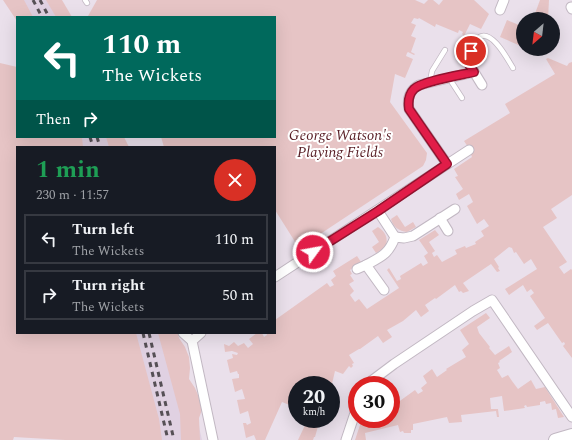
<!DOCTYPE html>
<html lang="en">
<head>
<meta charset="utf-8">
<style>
	body { margin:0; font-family:Spectral,serif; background:#242831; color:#f1f3f6; height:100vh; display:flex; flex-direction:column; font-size:15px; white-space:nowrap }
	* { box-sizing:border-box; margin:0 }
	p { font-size:13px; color:#9ea1a6 }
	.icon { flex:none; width:22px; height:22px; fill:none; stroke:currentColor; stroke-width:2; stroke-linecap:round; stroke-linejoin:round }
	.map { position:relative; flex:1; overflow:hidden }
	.side { position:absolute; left:16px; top:146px; width:260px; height:188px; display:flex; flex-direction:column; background:#171b24; border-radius:0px; box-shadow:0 4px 16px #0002 }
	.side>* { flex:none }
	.guide { position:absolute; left:16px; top:16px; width:260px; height:122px; border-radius:0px; box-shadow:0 4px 16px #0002; background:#00695c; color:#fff; overflow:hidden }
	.needle { width:26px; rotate:208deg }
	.buttons { position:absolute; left:516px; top:12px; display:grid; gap:8px }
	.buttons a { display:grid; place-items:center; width:44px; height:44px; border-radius:50%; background:#171b24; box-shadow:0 4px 16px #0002; font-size:20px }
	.speed { position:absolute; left:288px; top:376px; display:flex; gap:8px; font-size:20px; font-weight:700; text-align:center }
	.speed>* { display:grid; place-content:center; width:52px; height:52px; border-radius:50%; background:#171b24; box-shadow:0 4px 16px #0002; line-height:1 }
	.speed small { font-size:10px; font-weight:400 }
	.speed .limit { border:6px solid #d22; background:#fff; color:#111 }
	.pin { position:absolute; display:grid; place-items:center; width:34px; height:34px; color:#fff; margin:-17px; border:2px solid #fff; border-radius:50%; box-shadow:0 1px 4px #0007 }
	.me { position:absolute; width:44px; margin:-22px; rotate:58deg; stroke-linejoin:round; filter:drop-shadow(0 0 3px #0008) }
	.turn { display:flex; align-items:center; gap:14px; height:84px; padding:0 20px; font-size:18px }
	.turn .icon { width:52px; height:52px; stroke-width:2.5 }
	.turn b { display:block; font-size:28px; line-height:34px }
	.then { display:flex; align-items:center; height:38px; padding:0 20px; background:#0003; gap:8px; font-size:15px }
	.round { display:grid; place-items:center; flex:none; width:42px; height:42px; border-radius:21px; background:#242831 }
	.head { display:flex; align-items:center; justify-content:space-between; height:68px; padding:0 20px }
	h1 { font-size:24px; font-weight:700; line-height:30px; color:#1e9e55 }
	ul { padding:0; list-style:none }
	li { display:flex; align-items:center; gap:12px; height:50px; margin:0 8px 6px; padding:0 12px; border:2px solid #363941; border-radius:0px }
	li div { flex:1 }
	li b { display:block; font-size:15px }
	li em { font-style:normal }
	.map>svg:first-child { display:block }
	.built { fill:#e0d1e2 }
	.green { fill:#e6c4c5 }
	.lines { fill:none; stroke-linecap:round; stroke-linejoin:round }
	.service-casing { stroke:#c2b8c3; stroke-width:6 }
	.minor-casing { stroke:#c2b8c3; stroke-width:11 }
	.tertiary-casing { stroke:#c2b8c3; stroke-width:14 }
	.service { stroke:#fff; stroke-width:4.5 }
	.minor { stroke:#fff; stroke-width:9 }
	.tertiary { stroke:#fff; stroke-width:12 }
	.rail { stroke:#565056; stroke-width:3; stroke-dasharray:5 5; stroke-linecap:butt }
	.route-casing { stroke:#92132f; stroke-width:10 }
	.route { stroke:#e11d48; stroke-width:7 }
	.labels { text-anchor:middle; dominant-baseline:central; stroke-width:4; stroke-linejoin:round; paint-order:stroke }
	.park-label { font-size:15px; font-style:italic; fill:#581e25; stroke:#fff }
</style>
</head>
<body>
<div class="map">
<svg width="572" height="440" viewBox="0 0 572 440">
	<rect width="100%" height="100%" fill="#eae0eb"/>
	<g class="built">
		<polygon points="8,0 59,0 68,17 18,17"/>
		<polygon points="68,137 118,137 122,147 71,147"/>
		<polygon points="126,333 174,333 182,351 202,440 152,440"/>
	</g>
	<g class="green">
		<polygon points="3,0 24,0 33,17 17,17 17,21"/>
		<polygon points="46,0 62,0 72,17 56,17"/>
		<polygon points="97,0 415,0 424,4 428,0 433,0 439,5 443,0 474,0 489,14 481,29 470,24 464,36 462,34 463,32 459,30 458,33 436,24 435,27 419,18 418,19 414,18 411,23 416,25 411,36 416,38 411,52 415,54 414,55 408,52 407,53 406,56 413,59 405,78 395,74 390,102 427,153 426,160 423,166 299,248 275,210 275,147 164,147 161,137 275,137 275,17 86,17 88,16"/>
		<polygon points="540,0 549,0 548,19 533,19"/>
		<polygon points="507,20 519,25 517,30 523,32 523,47 500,37"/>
		<polygon points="548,58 567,66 569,63 572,62 572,195 551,209 557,218 543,227 567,262 559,267 564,274 571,269 572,270 572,358 563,346 565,344 564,342 562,343 548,323 537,330 534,326 545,318 530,296 534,293 531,289 527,292 523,285 509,295 505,289 537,269 531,259 524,264 516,252 514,253 512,248 509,247 494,259 499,267 498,268 500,271 497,272 491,264 463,283 469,291 463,293 461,291 459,292 455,285 436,299 435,298 425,305 429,311 421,317 416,310 403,321 387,330 392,337 383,343 378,336 360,349 359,349 349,355 354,363 352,364 353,366 351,368 349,366 343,374 335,371 331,388 331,385 297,385 297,408 282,402 265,440 256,440 254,435 246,438 243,423 246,423 247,425 251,423 248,411 240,414 237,400 245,399 242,389 235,392 232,379 239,378 239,374 238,374 237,371 230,373 227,360 233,358 232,354 237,355 238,353 232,351 225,352 224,344 229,346 234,342 238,346 244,343 248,348 253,344 249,339 257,333 262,333 264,337 267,335 266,333 275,333 275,320 327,283 330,287 334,285 331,280 336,276 333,271 357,256 361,262 350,270 352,274 350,275 354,281 349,284 354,291 350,295 355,302 359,299 367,309 399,288 387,270 389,268 397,281 401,279 400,276 421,263 423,266 428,263 424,256 428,253 419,240 435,230 439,235 429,242 435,251 432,253 434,257 437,255 442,262 457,254 455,250 465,246 466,248 476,244 475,242 484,236 481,231 489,226 484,219 477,224 467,206 473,202 469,194 459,200 456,194 463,189 455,177 458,176 454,169 472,157 468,147 464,141 510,113 505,104 555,74 546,59"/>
		<polygon points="0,63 17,67 17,137 82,137 83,147 17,147 17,333 136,333 159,419 162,440 65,440 14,437 13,440 0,440"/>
		<polygon points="106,137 124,137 129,147 109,147"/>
		<path d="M 397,215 L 405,227 L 413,222 L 416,227 L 407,232 C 399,231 393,227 391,219 Z"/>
		<path d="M 378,227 C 386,232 388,238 386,247 L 376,253 L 372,247 L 379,242 L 372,231 Z"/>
		<polygon points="486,313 490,318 477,327 479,333 490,347 489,348 495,355 509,346 512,352 499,361 500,362 498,363 500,368 497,370 502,378 508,375 512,381 518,389 531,380 536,389 545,387 564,417 558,418 556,409 552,410 551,403 546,404 545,401 540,402 540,405 527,407 526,405 524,406 525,408 504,411 502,396 490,398 491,409 498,409 499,417 497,417 496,411 461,415 462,422 449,423 447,417 413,424 413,430 411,430 411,433 404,433 403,431 400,432 398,425 365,433 366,440 355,440 362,419 391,419 391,397 392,396 397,403 415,390 418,394 423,391 421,388 427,383 423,376 432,369 437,377 447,370 446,369 466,357 462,350 469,344 460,330"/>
		<polygon points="158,333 178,333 179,338 185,347 189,357 190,368 189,379 195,388 203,407 199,418 200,440 181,440 180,414"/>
		<polygon points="308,419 320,419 315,437 314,437 313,440 298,440"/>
	</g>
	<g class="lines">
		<defs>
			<g id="service">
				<polyline points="85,0 87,3"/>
				<path d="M 466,59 C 468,56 471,53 473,49 C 475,45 475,40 478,38 C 491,27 508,60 513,68"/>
				<polyline points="449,78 462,98"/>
				<polyline points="430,82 432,71 445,50"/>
			</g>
			<g id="minor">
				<polyline points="571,7 572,9"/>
				<polyline points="500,10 504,0"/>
				<polyline points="466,59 482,85"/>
				<path d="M 447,164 L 409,109 C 407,99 409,91 419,85 L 474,72"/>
				<polyline points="378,211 395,237"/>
				<polyline points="440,218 448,231"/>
				<polyline points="357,269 366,265"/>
				<polyline points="275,277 469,150"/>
				<path d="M 384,290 L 366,265 C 381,257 389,254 395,237 L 404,238 L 413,236 L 455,209"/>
				<polyline points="183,333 192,341"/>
				<polyline points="201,333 192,341 213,440"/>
				<polyline points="366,385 394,364 473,311 492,300 572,417"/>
				<polyline points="346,440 357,407"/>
			</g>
			<polyline id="tertiary" points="555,440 572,435"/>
		</defs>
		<use href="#service" class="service-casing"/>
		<use href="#minor" class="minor-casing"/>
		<use href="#tertiary" class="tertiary-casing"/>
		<use href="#service" class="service"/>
		<use href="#minor" class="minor"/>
		<use href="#tertiary" class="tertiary"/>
		<g class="rail">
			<polyline points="33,0 42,17"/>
			<polyline points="40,0 49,17"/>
			<polyline points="90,137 93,147"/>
			<polyline points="97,137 100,147"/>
			<polyline points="143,333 168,440"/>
			<polyline points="149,333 174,440"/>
		</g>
	</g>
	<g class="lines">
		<defs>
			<path id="route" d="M 313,252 L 378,211 L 447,164 L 409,109 C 408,102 408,95 414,89 C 422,81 461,75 474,72 L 466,60 L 471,51"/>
		</defs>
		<use href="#route" class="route-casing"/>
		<use href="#route" class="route"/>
	</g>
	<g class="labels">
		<g class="park-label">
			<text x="340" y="135">George Watson's<tspan x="340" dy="17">Playing Fields</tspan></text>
		</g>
	</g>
</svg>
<div class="buttons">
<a><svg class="needle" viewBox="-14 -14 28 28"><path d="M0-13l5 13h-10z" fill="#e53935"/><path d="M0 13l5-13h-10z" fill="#9ea1a6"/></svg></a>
</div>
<div class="speed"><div>20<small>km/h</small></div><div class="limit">30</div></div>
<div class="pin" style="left:471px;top:51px;background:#d93025"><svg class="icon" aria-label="arrive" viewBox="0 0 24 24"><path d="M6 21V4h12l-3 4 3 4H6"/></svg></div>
<svg class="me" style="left:313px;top:252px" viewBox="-20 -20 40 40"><circle r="17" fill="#e11d48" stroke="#fff" stroke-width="3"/><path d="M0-11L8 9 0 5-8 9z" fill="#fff"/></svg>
<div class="guide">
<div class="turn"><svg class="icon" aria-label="left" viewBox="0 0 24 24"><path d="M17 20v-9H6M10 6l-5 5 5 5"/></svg><div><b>110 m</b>The Wickets</div></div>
<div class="then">Then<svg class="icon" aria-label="right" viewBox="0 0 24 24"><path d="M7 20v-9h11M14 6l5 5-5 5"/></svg></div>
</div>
<section class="side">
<div class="head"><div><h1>1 min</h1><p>230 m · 11:57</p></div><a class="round" style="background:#d93025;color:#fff"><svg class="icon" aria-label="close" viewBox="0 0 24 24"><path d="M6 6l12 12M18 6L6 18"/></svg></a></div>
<ul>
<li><svg class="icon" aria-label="left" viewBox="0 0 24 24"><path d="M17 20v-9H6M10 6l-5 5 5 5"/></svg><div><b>Turn left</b><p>The Wickets</p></div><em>110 m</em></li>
<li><svg class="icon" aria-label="right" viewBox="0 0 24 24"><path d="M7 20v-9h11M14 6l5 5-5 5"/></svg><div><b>Turn right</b><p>The Wickets</p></div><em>50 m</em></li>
</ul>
</section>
</div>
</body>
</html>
